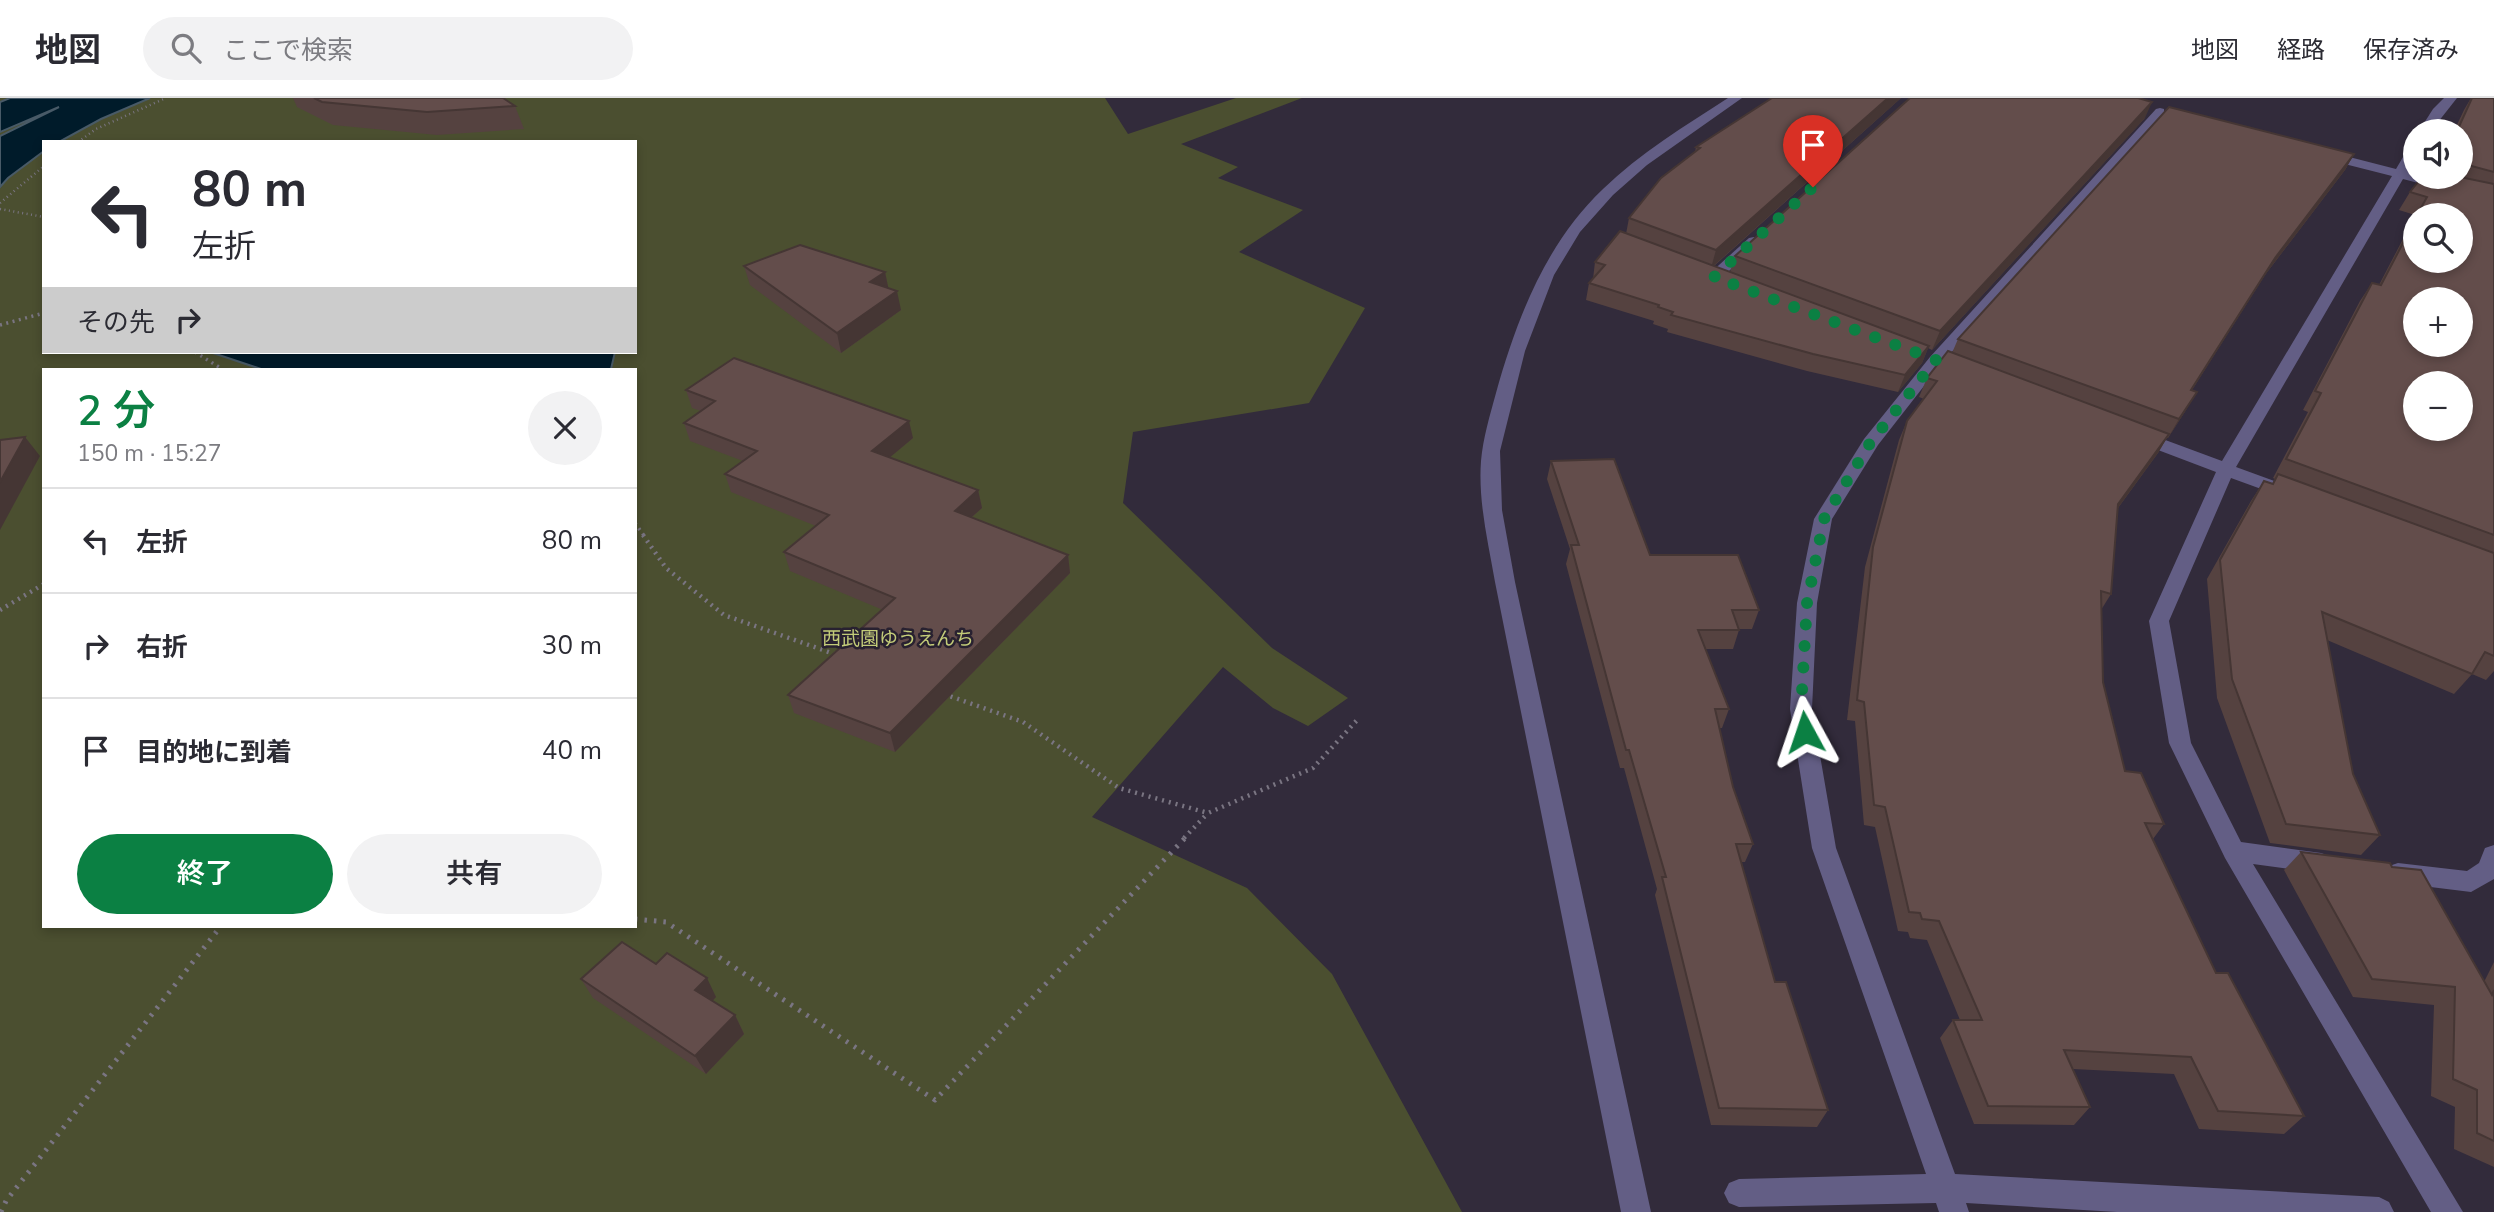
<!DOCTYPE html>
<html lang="ja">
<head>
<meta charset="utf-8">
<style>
	body { margin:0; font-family:"Nunito Sans","Noto Sans JP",sans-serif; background:#f2f2f3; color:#2b2b33; height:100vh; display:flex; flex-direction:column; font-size:26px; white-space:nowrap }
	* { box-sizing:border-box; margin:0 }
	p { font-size:23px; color:#7c7c81 }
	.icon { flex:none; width:38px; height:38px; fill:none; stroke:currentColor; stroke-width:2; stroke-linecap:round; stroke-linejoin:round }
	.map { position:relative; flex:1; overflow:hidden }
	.side { position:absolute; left:42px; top:270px; width:595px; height:560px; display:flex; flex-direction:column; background:#fff; border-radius:0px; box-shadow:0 4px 10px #0003 }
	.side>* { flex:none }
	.top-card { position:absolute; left:42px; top:42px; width:595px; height:214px; border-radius:0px; box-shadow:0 4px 10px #0003; background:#fff; color:#2b2b33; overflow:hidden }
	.controls { position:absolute; left:2403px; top:21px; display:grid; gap:14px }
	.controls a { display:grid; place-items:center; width:70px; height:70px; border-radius:50%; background:#fff; box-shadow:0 4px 10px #0003; font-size:35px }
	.pin { position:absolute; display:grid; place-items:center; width:60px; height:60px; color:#fff; margin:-72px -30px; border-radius:50% 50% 50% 0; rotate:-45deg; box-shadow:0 0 7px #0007 }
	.pin .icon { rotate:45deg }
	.me { position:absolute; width:77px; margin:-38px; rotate:355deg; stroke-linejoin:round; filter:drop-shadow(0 0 5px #0008) }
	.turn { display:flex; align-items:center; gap:24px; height:147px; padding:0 35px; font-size:32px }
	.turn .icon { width:91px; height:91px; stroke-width:2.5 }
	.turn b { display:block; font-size:49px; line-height:60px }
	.then { display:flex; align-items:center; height:66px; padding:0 35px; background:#0003; gap:14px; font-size:26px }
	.round { display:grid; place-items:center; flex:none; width:74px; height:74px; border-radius:37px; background:#f2f2f3 }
	.headline { display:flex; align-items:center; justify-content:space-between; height:119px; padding:0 35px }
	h1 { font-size:42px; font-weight:600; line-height:52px; color:#0b8043 }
	.cta { display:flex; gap:14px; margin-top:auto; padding:14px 35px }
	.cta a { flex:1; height:80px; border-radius:42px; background:#0b8043; color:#fff; font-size:28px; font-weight:600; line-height:80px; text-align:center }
	.cta a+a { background:#f2f2f3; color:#2b2b33 }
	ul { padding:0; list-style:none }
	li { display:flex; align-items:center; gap:21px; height:105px; padding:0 35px; border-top:2px solid #e1e1e2 }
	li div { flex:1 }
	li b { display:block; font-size:26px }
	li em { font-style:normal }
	header { display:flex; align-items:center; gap:42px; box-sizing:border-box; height:98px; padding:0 35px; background:#fff; border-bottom:2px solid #e1e1e2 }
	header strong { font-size:33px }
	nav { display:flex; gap:38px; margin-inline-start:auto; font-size:24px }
	.search { width:490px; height:63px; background:#f2f2f3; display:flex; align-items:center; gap:18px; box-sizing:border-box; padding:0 24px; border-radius:38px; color:#7c7c81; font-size:26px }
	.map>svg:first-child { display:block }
	.green { fill:#4b4f30; fill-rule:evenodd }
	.water { fill:#001b2a; stroke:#485a67; stroke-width:2 }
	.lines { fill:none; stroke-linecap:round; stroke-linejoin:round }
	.path-far3 { stroke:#7a7582; stroke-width:2.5; stroke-dasharray:1 3.5; stroke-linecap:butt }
	.path-far2 { stroke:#7a7582; stroke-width:3.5; stroke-dasharray:2 4.5; stroke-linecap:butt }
	.path-far1 { stroke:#7a7582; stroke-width:4.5; stroke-dasharray:2 5; stroke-linecap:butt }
	.path { stroke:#7a7582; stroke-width:5; stroke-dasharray:2.5 7; stroke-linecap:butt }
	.minor { fill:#635e85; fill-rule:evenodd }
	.wall { fill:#554240 }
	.shaded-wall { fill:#453634 }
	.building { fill:#634d4b; stroke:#453634; stroke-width:2; fill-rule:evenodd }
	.route { stroke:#0b8043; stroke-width:12; stroke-dasharray:0 21.6 }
	.labels { text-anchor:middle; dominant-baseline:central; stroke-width:5; stroke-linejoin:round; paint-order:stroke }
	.park-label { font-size:19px; fill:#c3cc79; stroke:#282130 }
</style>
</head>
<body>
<header>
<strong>地図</strong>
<div class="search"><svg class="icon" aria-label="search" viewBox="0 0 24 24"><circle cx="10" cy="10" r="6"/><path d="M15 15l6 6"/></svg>ここで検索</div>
<nav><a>地図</a><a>経路</a><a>保存済み</a></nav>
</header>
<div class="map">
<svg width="2494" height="1114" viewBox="0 0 2494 1114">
	<rect width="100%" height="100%" fill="#322b3b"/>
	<path class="green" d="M 0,0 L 1105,0 L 1128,36 L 1236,0 L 1302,0 L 1181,46 L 1238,69 L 1218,80 L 1303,112 L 1239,154 L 1365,210 L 1309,305 L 1133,334 L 1123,405 L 1272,550 L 1348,600 L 1308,628 L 1273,610 L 1223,569 L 1092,719 L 1247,790 L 1332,876 L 1462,1114 L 0,1114 ZM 44,44 L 635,44 L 635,254 L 44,254 ZM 44,271 L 635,271 L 635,828 L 44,828 Z"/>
	<g class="water">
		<polygon points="10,0 150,0 101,21 59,44 44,44 44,53 8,80 0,89 0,38 59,9 0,34 0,4"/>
		<polygon points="210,254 615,254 611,271 261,271"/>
	</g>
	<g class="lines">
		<g class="path-far3">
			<polyline points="78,44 96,31 166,0"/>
			<polyline points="0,105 44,68"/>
			<polyline points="0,111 44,119"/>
		</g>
		<g class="path-far2">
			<polyline points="0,227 44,215"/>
			<polyline points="195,254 222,271"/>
			<polyline points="635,425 645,439"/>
		</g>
		<g class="path-far1">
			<polyline points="643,437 666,470 724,517 837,557"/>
			<polyline points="0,512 44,486"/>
			<polyline points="944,596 1023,624 1119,690 1208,715 1313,670 1359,620"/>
			<polyline points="1184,740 1208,715"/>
		</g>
		<g class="path">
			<polyline points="635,821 666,824 935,1002 1186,739"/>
			<polyline points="1,1114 6,1103 221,828"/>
		</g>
		<g class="minor">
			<path d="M 1728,0 L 1742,0 L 1647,67 L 1613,97 L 1580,134 L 1554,177 L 1525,253 L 1500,353 L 1502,412 L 1515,484 L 1651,1114 L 1621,1114 L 1495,484 C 1488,444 1478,403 1481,363 C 1483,340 1490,317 1496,295 C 1517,220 1546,145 1603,91 C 1640,55 1685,28 1728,0 Z"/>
			<polygon points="2444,0 2457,0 2431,33 2419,33 2433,11"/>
			<polygon points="2160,10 2164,11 2164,17 1942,265 1878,347 1832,421 1817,505 1812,611 1836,750 1955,1076 2379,1099 2389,1104 2394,1114 2117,1114 1966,1105 1969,1114 1939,1114 1936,1105 1739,1109 1729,1105 1724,1095 1729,1085 1739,1081 1926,1076 1812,750 1790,611 1797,505 1814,421 1864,341 1930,259 2156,11"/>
			<polygon points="2415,46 2415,61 2408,74 2415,76 2415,79 2425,79 2494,97 2494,105 2403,81 2236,369 2296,391 2298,395 2289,401 2231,380 2169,523 2191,645 2241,744 2321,755 2330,758 2333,765 2330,772 2321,775 2253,766 2463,1114 2431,1114 2225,760 2169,645 2149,523 2216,374 2129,341 2126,337 2135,332 2141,333 2222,363 2392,78 2317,59 2315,56 2322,52 2396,71 2410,47"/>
			<polygon points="1754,139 1761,143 1759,146 1719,182 1709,182 1706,179 1709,176 1749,140"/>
			<polygon points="2494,747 2494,781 2471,794 2398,785 2389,782 2386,775 2389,768 2398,765 2467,773 2479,765 2485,750"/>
		</g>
	</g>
	<g class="wall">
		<polygon points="293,0 503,0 515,8 524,31 437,37 333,27 297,9"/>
		<polygon points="1901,0 1714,168 1730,174 1735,158 2145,20 1932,252 1928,250 1922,265 1898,294 1807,273 1667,234 1668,231 1653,226 1654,223 1586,202 1589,185 1593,181 1595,164 1626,136 1629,120 1695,54 1696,49"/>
		<polygon points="2471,0 2494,0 2494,573 2486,582 2472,576 2454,596 2327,542 2353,676 2380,737 2361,757 2270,745 2217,600 2207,481 2251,403 2264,383 2272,386 2275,381 2273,380 2308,314 2303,312 2360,203 2372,185 2379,187 2415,118 2415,163 2460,117 2415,117 2399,112 2410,94 2460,79 2460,33 2454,33 2464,12"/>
		<polygon points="2354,56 2345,72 2265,177 2192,292 2186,312 2168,340 2167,340 2158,355 2118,410 2111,496 2101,512 2103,584 2125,673 2164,726 2153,741 2216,875 2304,1018 2284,1036 2199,1031 2174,976 2073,971 2090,1009 2074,1027 1974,1026 1940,940 1953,922 1960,922 1927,842 1910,840 1908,834 1898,833 1875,729 1864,727 1855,623 1847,622 1865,469 1899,342 1907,323 1924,301 1919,299 1927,280 1952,255 1958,241"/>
		<polygon points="744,168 885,174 888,190 901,212 841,255 750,187"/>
		<polygon points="686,292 913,340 890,359 978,392 982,410 971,420 1068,457 1070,475 895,654 794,615 788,597 883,512 790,473 784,454 816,428 731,394 725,376 743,363 690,343 684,325 701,313 692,310"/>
		<polygon points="1551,363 1650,457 1759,512 1752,531 1739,531 1739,532 1733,551 1705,551 1729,611 1722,630 1719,630 1733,689 1753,746 1745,764 1741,764 1775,884 1828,1012 1817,1029 1711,1027 1655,797 1657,791 1624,670 1620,670 1566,466 1570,451 1547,381"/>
		<polygon points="2301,754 2392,769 2484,884 2494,864 2494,1069 2454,1051 2455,1009 2431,998 2434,907 2353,899 2284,772"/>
		<polygon points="656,866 716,899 712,903 735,917 744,936 706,976 593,900 581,881"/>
	</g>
	<g class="shaded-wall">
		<polygon points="1888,0 1901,0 1711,170 1716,152"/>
		<polygon points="2152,4 2145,20 1932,252 1940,233"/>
		<polygon points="2354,56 2345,72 2265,177 2180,310 2275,160"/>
		<polygon points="885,174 889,193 870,184"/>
		<polygon points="897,193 901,212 841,255 837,235"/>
		<polygon points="1929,248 1922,265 1898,294 1905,277"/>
		<polygon points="2197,294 2186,312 2168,340 2179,321"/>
		<polygon points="909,323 913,340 876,371 872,353"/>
		<polygon points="2169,336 2158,355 2107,425 2118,406"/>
		<polygon points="25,339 40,358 0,432 0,384"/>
		<polygon points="978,392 982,410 958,431 955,413"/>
		<polygon points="1068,457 1070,475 895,654 890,635"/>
		<polygon points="707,880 716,899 705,911 695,892"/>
		<polygon points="735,917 744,936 706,976 695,958"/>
	</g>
	<g class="building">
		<polygon points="314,0 503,0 515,8 427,14 322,4"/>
		<polygon points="1772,0 1888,0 1716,152 1629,120 1661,80 1700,50 1696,49"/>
		<polygon points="1910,0 2138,0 2152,4 1940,233 1735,158"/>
		<polygon points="2472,0 2494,0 2494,74 2460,65 2460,33 2457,33"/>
		<polygon points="2169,9 2354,56 2275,160 2191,292 2197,294 2179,321 1958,241"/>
		<path d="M 2422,79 L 2460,79 L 2494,86 L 2494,437 L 2286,361 L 2321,295 L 2315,293 L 2372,185 L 2381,187 L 2415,122 L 2415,163 L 2460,163 L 2460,117 L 2417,117 L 2427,99 L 2410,94 ZM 2415,201 L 2460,201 L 2460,247 L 2415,247 ZM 2415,285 L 2460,285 L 2460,331 L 2415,331 Z"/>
		<polygon points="1620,133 1929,248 1905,277 1813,256 1671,217 1673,214 1658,209 1659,207 1589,185 1605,167 1595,164"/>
		<polygon points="800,147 885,174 870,184 897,193 837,235 744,168"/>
		<polygon points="1948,253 2169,336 2118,406 2111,496 2101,493 2103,584 2125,673 2141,675 2164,726 2145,725 2216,875 2228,875 2304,1018 2218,1013 2191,959 2064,952 2090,1009 1988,1008 1953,922 1982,922 1939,823 1922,821 1920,815 1909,814 1885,709 1874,707 1864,604 1857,602 1873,449 1907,323 1937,283 1927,280"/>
		<polygon points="734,260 909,323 872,353 978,392 955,413 1068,457 890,635 788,597 895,500 784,454 829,417 725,376 757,353 684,325 715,303 686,292"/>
		<polygon points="25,339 0,384 0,342"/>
		<polygon points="1614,361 1650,457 1738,457 1759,512 1732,512 1739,532 1698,532 1729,611 1715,611 1733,689 1753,746 1736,746 1775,884 1786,884 1828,1012 1719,1010 1662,779 1666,779 1629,652 1626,652 1571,447 1579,447 1551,363"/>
		<polygon points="2278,376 2494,455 2494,558 2485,554 2472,576 2322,514 2353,676 2380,737 2286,726 2232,581 2220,462 2264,383 2273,386"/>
		<polygon points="2301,754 2390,765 2392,769 2421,772 2492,897 2494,892 2494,1043 2477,1035 2477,992 2453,981 2455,889 2372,881"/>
		<polygon points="622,844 656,866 667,855 707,880 695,892 735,917 695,958 581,881"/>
	</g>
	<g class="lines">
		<polyline class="route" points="1805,634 1801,611 1807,505 1824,421 1870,345 1936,262 1714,179 1813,89"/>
	</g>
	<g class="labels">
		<g class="park-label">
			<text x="898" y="541">西武園ゆうえんち</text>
		</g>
	</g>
</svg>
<div class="controls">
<a><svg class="icon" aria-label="sound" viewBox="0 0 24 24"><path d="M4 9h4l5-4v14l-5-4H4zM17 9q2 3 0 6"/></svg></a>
<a><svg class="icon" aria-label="search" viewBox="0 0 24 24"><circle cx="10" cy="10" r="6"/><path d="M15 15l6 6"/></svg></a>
<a>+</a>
<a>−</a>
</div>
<div class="pin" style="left:1813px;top:89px;background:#d93025"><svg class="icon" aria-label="arrive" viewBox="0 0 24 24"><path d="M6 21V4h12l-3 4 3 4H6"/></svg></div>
<svg class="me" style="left:1805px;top:634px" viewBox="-20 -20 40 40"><path d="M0-17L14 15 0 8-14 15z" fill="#0b8043" stroke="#fff" stroke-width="4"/></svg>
<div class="top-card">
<div class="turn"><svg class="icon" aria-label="left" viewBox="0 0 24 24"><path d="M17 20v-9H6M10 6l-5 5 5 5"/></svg><div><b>80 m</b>左折</div></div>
<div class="then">その先<svg class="icon" aria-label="right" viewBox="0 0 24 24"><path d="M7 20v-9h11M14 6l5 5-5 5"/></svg></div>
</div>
<section class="side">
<div class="headline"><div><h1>2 分</h1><p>150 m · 15:27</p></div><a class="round"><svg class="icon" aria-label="close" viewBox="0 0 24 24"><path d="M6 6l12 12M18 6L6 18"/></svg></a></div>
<ul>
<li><svg class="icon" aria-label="left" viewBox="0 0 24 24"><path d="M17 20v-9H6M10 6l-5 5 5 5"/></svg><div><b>左折</b></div><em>80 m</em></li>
<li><svg class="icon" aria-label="right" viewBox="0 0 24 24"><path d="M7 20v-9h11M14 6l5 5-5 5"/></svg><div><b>右折</b></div><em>30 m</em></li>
<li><svg class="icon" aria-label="arrive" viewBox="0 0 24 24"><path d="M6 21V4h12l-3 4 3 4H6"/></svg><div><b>目的地に到着</b></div><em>40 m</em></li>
</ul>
<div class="cta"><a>終了</a><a>共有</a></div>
</section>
</div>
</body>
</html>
